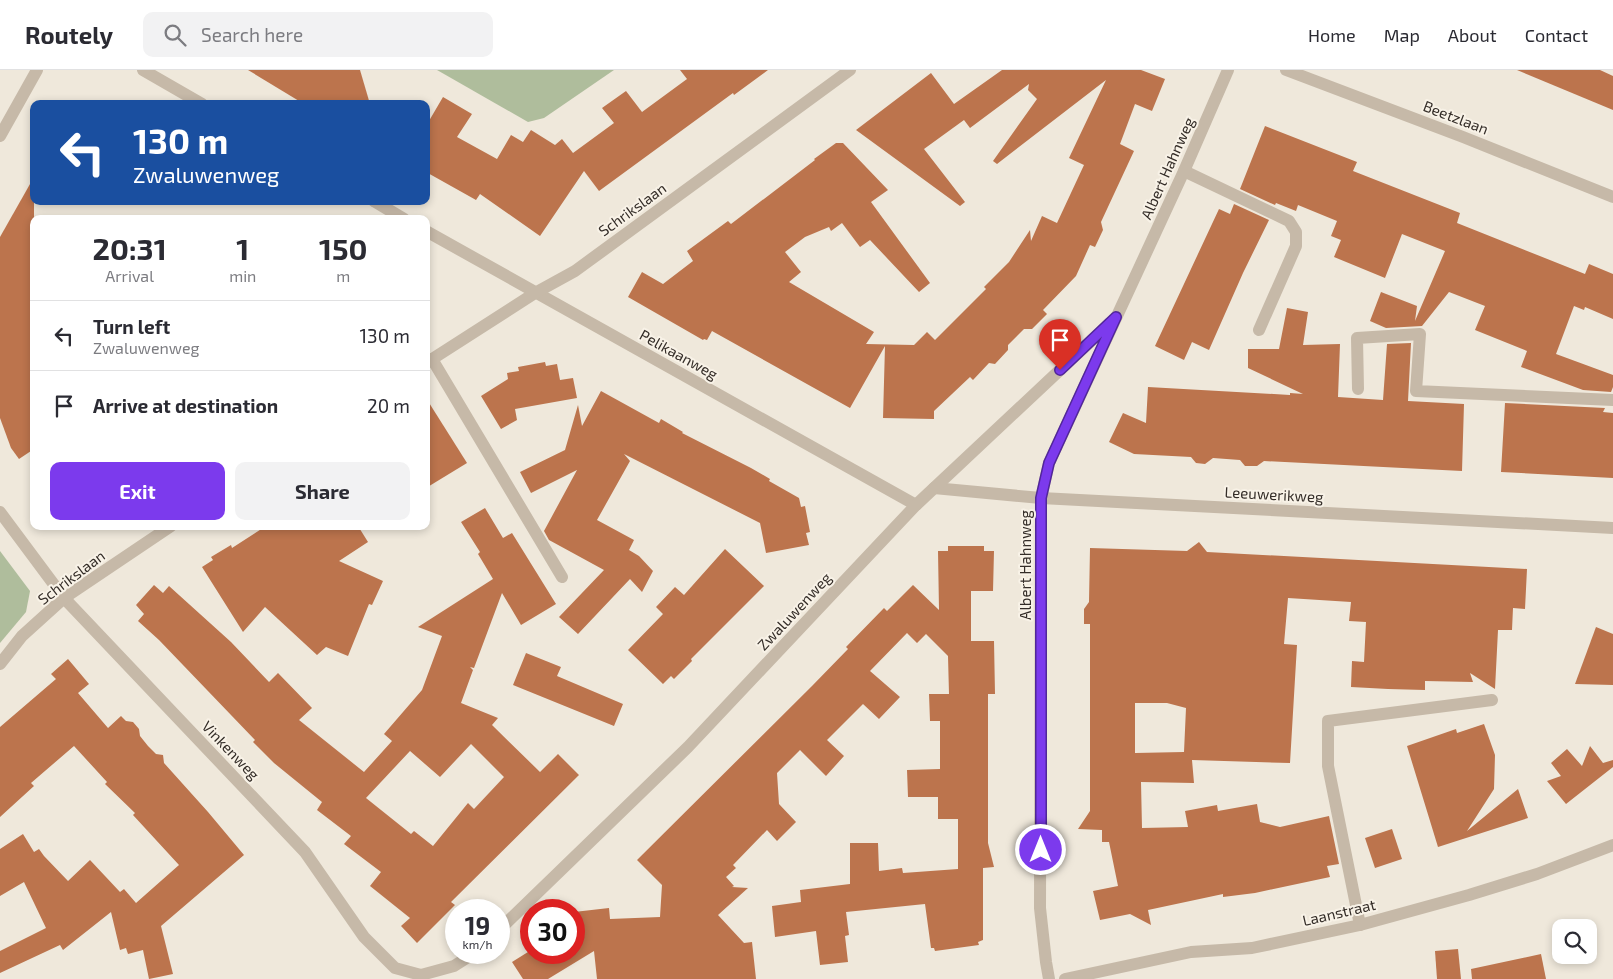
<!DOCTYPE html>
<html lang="en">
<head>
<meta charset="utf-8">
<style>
	body { margin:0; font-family:"Exo 2",sans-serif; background:#f2f2f3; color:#2b2b33; height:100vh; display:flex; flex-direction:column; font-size:19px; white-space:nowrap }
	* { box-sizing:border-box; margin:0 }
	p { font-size:16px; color:#7c7c81 }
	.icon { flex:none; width:28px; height:28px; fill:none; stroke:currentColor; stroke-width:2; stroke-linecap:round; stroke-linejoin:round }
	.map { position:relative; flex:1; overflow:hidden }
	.details { position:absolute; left:30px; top:145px; width:400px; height:315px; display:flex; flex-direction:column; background:#fff; border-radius:10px; box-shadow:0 2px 8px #0003 }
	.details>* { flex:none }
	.guide { position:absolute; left:30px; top:30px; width:400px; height:105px; border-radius:10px; box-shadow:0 2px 8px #0003; background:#1a4fa0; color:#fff; overflow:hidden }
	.fabs { position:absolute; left:1552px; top:849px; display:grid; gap:10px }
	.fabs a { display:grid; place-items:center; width:45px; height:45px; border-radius:10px; background:#fff; box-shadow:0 2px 8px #0003; font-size:25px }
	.speed { position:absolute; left:445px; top:829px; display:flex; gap:10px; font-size:25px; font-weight:700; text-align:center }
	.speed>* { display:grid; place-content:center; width:65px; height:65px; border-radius:50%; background:#fff; box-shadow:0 2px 8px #0003; line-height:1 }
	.speed small { font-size:12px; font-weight:400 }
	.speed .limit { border:8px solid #d22; background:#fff; color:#111 }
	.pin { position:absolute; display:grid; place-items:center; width:42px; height:42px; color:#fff; margin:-51px -21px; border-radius:50% 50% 50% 0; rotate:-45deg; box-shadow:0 0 5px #0007 }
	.pin .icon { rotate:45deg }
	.me { position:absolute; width:55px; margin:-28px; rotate:0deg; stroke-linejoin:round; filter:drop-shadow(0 0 4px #0008) }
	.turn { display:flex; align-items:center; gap:18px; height:105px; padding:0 20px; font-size:22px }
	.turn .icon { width:65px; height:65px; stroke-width:2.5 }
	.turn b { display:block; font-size:35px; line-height:42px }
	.eta { display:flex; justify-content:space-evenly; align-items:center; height:85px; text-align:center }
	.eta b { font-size:30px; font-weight:700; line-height:35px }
	.primary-button { display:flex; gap:10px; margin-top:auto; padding:10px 20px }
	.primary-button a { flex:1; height:58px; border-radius:10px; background:#7c3aed; color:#fff; font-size:20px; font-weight:700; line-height:58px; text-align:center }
	.primary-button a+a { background:#f2f2f3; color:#2b2b33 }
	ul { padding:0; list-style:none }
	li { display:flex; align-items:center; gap:15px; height:70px; padding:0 20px; border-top:1px solid #e1e1e2 }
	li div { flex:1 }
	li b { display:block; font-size:19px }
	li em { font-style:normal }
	header { display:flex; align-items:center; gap:30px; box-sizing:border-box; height:70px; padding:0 25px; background:#fff; border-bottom:1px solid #e1e1e2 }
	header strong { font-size:24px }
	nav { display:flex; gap:28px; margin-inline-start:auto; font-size:18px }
	.search { width:350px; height:45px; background:#f2f2f3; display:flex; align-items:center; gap:12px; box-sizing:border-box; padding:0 18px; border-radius:10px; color:#7c7c81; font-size:19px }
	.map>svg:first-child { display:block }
	.green { fill:#afbd9c }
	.building { fill:#bc744d; fill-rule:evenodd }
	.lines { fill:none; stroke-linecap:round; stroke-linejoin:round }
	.minor { stroke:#c6b9a8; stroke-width:12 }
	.route-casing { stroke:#51269a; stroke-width:12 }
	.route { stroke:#7c3aed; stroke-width:9 }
	.labels { text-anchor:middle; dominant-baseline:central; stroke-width:4; stroke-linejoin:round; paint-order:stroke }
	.street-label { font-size:15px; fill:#342d28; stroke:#f8f2e7 }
</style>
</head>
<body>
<header>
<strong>Routely</strong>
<div class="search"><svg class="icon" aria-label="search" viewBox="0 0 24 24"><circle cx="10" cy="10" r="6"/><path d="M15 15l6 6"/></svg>Search here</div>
<nav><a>Home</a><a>Map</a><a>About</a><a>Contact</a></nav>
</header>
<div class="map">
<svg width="1613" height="909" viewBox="0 0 1613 909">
	<rect width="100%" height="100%" fill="#efe8db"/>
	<g class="green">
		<polygon points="437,0 614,0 544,48 528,52"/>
		<polygon points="0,481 30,521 26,542 0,573"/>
	</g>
	<g class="building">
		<polygon points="248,0 360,0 370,34 304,34"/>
		<polygon points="680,0 768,0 734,25 733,23 599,121 584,101 540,166 480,124 476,130 426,102 426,56 443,27 472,44 457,67 497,89 511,65 523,72 531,60 555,75 562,69 573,83 614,53 602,38 626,21 642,42 687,9"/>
		<polygon points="1002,0 1141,0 1165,9 1152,41 1135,34 1120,74 1134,81 1101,152 1103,160 1095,177 1090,175 1076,206 1043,240 1047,244 1032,259 1024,259 1008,275 1008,280 995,294 989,293 973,310 970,307 934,341 934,349 883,348 885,276 850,338 712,261 707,270 704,269 703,270 628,227 642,202 663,214 693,191 687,181 728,151 731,154 815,90 814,89 836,73 843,73 888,120 871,132 930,213 919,222 870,170 860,177 842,153 831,161 829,157 805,167 785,182 801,202 789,212 874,262 866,274 914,275 927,262 935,270 986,219 984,217 1009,192 1030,160 1031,171 1042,146 1057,153 1084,95 1069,88 1106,10 997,94 993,91 1037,29 1028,20 1029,14 970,58 964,50 924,79 965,132 960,136 856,60 931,3 954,34"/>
		<polygon points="1517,0 1600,0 1613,6 1613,40"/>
		<polygon points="1265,56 1357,92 1353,101 1460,143 1457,153 1585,204 1589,194 1613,204 1613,249 1585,237 1584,240 1574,236 1556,284 1613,305 1613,317 1611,322 1583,320 1521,297 1527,281 1475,260 1485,236 1449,222 1422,256 1386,258 1370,251 1381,222 1417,236 1415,251 1445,181 1402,164 1385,208 1334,187 1341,170 1331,166 1337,151 1298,135 1296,141 1276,133 1275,135 1240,119"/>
		<polygon points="34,107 34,379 19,389 11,378 0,348 0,167"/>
		<polygon points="1234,134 1269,150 1243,203 1209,280 1192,272 1184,290 1155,276 1219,139 1230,144"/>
		<polygon points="1287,238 1308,242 1303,275 1340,274 1338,327 1383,330 1387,274 1411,273 1408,331 1464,334 1462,401 1264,391 1257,396 1245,396 1240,390 1213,388 1205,394 1196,393 1191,387 1134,384 1109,372 1123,343 1146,353 1148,317 1290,325 1290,323 1303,324 1248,298 1248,279 1279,279"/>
		<polygon points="545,292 546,296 557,294 560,310 573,308 577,328 515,339 517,350 501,359 481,326 508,309 507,303 519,301 518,297"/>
		<polygon points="601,321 659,353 661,349 683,362 682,363 751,398 770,409 769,411 799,428 801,437 805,436 810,462 806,463 809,475 766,483 760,453 624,384 630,391 597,450 634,470 629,480 639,486 653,501 642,522 630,509 578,564 559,547 604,500 549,470 544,461 577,400 531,423 520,402 565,380 578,335 582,356"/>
		<polygon points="426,328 467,393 426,418"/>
		<polygon points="1505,333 1605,338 1603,342 1613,343 1613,408 1501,402"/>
		<path d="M 485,438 L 503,468 L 512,463 L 556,534 L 521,555 L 502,523 L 474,598 L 470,597 L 473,600 L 461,633 L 498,648 L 492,655 L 540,702 L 558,684 L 579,705 L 451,832 L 455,835 L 417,873 L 401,856 L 410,848 L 370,816 L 381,802 L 344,774 L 351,766 L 317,740 L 322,732 L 274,693 L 253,672 L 255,670 L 159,570 L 138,551 L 144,544 L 136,535 L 154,515 L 163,523 L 169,516 L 231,572 L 269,612 L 278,603 L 312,638 L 299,650 L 364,702 L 392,671 L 384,664 L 422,620 L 442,566 L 418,557 L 493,509 L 478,484 L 480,482 L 461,452 ZM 471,674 L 504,707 L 474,739 L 468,733 L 433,776 L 414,761 L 411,764 L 366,728 L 410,681 L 440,707 Z"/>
		<polygon points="266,456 358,456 368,472 339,491 383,511 372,535 369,534 348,586 326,577 317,585 265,537 243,562 202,497 213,490 211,487 231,475 232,478"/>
		<path d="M 1199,472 L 1207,482 L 1527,499 L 1525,539 L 1513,538 L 1512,560 L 1498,560 L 1495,619 L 1470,603 L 1473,612 L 1425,611 L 1425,620 L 1388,619 L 1351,617 L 1352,591 L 1364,592 L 1366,552 L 1349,551 L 1351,532 L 1288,528 L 1284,574 L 1297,575 L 1290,693 L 1192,690 L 1194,713 L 1141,712 L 1142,758 L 1188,757 L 1185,741 L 1217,735 L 1218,741 L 1257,734 L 1260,752 L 1280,757 L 1329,746 L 1339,794 L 1327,796 L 1330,807 L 1255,823 L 1223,827 L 1223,824 L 1148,840 L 1151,855 L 1130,844 L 1100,850 L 1093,821 L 1118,816 L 1109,772 L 1102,772 L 1102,760 L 1078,759 L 1090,741 L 1090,554 L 1084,554 L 1084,539 L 1089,532 L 1090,478 L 1187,481 ZM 1135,633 L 1167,633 L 1186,638 L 1184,682 L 1135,683 Z"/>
		<polygon points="948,476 984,476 984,481 994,481 993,521 971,521 971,571 994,571 995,624 988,624 988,773 994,797 983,798 983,870 978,872 979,875 935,881 934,878 931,878 925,834 846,842 849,865 845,866 848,892 820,895 816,861 775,867 772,836 801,832 800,820 850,814 850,773 878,773 879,801 902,798 903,803 958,799 958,749 938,749 938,727 908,727 907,700 940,699 940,651 930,651 929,624 949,624 948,586 926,564 917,573 907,563 870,601 900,627 879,649 863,634 827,670 844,686 826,706 800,680 777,703 779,734 796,752 777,771 767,760 733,795 736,798 726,807 734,816 732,817 748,818 718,845 744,873 752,872 756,909 597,909 594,881 548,909 523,909 512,892 528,882 574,882 574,842 609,838 610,849 660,847 662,815 637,790 812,616 848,579 846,577 884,538 887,541 913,515 939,540 938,481 948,481"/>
		<polygon points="725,479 764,516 691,589 692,591 674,609 671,606 663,614 628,580 663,544 656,537 675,517 684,525"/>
		<polygon points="1596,557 1613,564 1613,615 1575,614"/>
		<polygon points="526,583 561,597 557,606 623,634 614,656 513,615"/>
		<polygon points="68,589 89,614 78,623 108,658 121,646 126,651 133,652 139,659 140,666 148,676 156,684 163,685 164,693 208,742 244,785 161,856 173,904 149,909 143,880 128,884 126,878 120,880 111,842 63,880 60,875 0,903 0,881 46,858 24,812 0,826 0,779 23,764 34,782 39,779 44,786 68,811 90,790 120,822 124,819 136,833 179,795 133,745 135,743 105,714 107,712 74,676 31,713 34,716 0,747 0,657 56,609 51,604"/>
		<polygon points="1484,654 1495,685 1494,719 1467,761 1518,719 1528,748 1438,777 1407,676 1456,659 1457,663"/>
		<polygon points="1590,676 1603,693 1613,690 1613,697 1566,734 1547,711 1561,706 1551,693 1567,679 1582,696"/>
		<polygon points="1392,759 1402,789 1375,798 1365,768"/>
		<polygon points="1458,879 1461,909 1437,909 1435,881"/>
		<polygon points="1541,884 1546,909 1472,909 1471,899"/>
	</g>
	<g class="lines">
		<g class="minor">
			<polyline points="143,0 202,34"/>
			<polyline points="1286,0 1463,67 1613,127"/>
			<polyline points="0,66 37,0"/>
			<polyline points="1184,101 1289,151 1296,162 1296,176 1259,260"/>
			<polyline points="374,131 404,149"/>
			<polyline points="426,161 916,435"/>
			<polyline points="432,289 562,507"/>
			<polyline points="426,293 535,223 575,201 850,0"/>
			<polyline points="1358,319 1357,268 1420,264 1416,321 1613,330"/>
			<polyline points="934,418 1041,428 1613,458"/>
			<polyline points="0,442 64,528 305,782 364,867 395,898 421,905 454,896 476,882"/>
			<polyline points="0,594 22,566 64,528 171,456"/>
			<polyline points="1360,855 1328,696 1328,651 1492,630"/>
			<polyline points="499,860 688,677 916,435 1110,253"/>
			<polyline points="1049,909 1046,892 1040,838 1041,428 1049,393 1184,101 1228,0"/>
			<polyline points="1065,909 1191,882 1252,878 1360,855 1469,825 1537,804 1613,775"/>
		</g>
	</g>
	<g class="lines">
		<defs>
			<polyline id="route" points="1041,780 1041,428 1049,393 1116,247 1060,300"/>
		</defs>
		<use href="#route" class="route-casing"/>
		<use href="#route" class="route"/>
	</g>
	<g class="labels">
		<g class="street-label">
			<text transform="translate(1456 47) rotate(21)">Beetzlaan</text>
			<text transform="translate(1167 98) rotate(-66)">Albert Hahnweg</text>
			<text transform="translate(632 139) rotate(-36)">Schrikslaan</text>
			<text transform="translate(679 284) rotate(29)">Pelikaanweg</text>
			<text transform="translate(1274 424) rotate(3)">Leeuwerikweg</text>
			<text transform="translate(1025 495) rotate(-90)">Albert Hahnweg</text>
			<text transform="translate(71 507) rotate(-37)">Schrikslaan</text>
			<text transform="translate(794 541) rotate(-47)">Zwaluwenweg</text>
			<text transform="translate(231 680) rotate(46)">Vinkenweg</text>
			<text transform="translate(1339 842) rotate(-13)">Laanstraat</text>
		</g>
	</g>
</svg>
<div class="fabs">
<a><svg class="icon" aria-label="search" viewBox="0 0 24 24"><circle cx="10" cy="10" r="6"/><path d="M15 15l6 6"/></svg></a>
</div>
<div class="speed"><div>19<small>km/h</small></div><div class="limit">30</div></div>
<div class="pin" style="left:1060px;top:300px;background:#d93025"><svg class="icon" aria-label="arrive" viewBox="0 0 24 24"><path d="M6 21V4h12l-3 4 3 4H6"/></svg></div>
<svg class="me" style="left:1041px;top:780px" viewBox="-20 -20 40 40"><circle r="17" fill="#7c3aed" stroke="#fff" stroke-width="3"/><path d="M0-11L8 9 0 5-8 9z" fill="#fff"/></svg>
<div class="guide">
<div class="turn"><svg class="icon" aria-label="left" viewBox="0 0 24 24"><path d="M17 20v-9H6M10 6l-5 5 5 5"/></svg><div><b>130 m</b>Zwaluwenweg</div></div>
</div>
<section class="details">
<div class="eta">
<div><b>20:31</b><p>Arrival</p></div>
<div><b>1</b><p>min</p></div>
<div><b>150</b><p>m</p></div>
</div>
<ul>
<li><svg class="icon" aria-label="left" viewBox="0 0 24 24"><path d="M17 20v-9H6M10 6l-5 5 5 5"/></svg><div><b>Turn left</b><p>Zwaluwenweg</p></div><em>130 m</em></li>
<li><svg class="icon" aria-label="arrive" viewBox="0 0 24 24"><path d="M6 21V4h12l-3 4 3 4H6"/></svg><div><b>Arrive at destination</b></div><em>20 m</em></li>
</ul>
<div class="primary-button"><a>Exit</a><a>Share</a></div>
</section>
</div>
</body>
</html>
